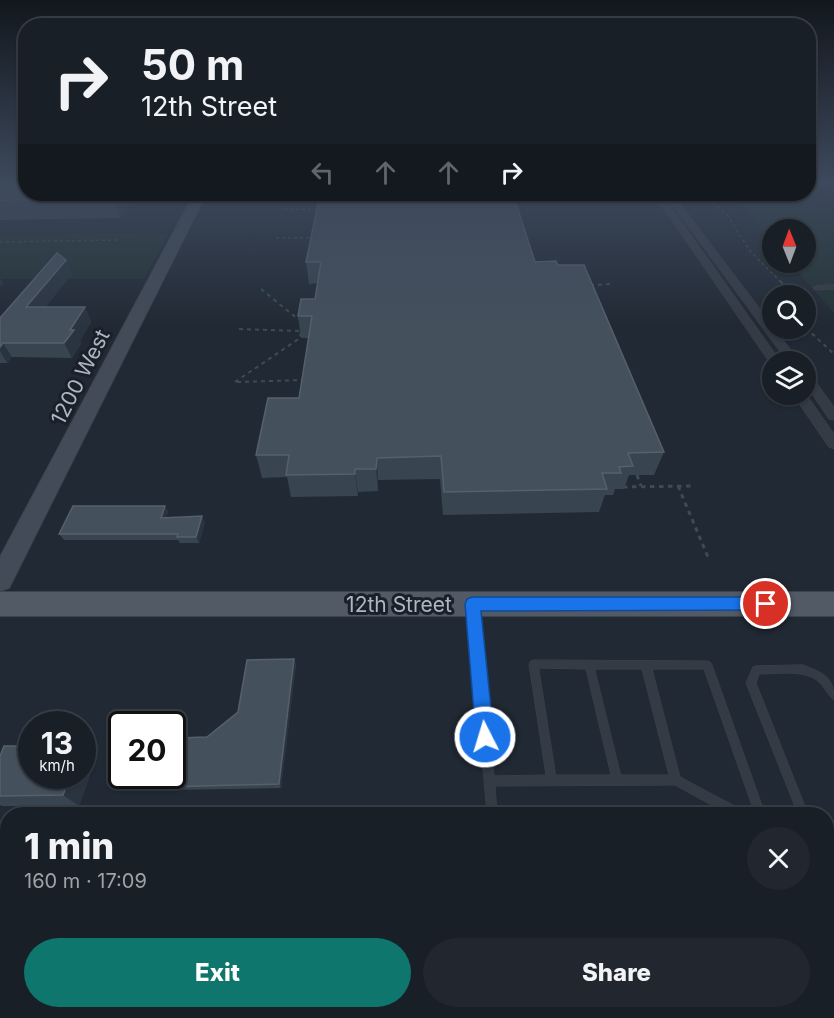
<!DOCTYPE html>
<html lang="en">
<head>
<meta charset="utf-8">
<style>
	body { margin:0; font-family:Inter,sans-serif; background:#22272f; color:#f1f3f6; height:100vh; display:flex; flex-direction:column; font-size:22px; white-space:nowrap }
	* { box-sizing:border-box; margin:0 }
	p { font-size:20px; color:#9fa2a7 }
	.icon { flex:none; width:33px; height:33px; fill:none; stroke:currentColor; stroke-width:2; stroke-linecap:round; stroke-linejoin:round }
	.map { position:relative; flex:1; overflow:hidden }
	.side { position:absolute; left:0px; top:807px; width:834px; height:212px; display:flex; flex-direction:column; background:#191f27; border-radius:24px 24px 0 0; box-shadow:0 2px 4px #0004,0 0 0 2px #373d44 }
	.side>* { flex:none }
	.banner { position:absolute; left:18px; top:18px; width:798px; height:183px; border-radius:24px; box-shadow:0 2px 4px #0004,0 0 0 2px #373d44; background:#191f27; color:#f1f3f6; overflow:hidden }
	.needle { width:39px; rotate:359deg }
	.buttons { position:absolute; left:762px; top:219px; display:grid; gap:12px }
	.buttons a { display:grid; place-items:center; width:54px; height:54px; border-radius:50%; background:#191f27; box-shadow:0 2px 4px #0004,0 0 0 2px #373d44; font-size:30px }
	.speed { position:absolute; left:18px; top:711px; display:flex; gap:12px; font-size:30px; font-weight:700; text-align:center }
	.speed>* { display:grid; place-content:center; width:78px; height:78px; border-radius:50%; background:#191f27; box-shadow:0 2px 4px #0004,0 0 0 2px #373d44; line-height:1 }
	.speed small { font-size:15px; font-weight:400 }
	.speed .limit { border:3px solid #111; border-radius:9px; background:#fff; color:#111 }
	.pin { position:absolute; display:grid; place-items:center; width:51px; height:51px; color:#fff; margin:-26px; border:3px solid #fff; border-radius:50%; box-shadow:0 2px 6px #0007 }
	.me { position:absolute; width:66px; margin:-33px; rotate:355deg; stroke-linejoin:round; filter:drop-shadow(0 0 4px #0008) }
	.turn { display:flex; align-items:center; gap:21px; height:126px; padding:0 24px; font-size:27px }
	.turn .icon { width:78px; height:78px; stroke-width:2.5 }
	.turn b { display:block; font-size:42px; line-height:51px }
	.lanes { display:flex; align-items:center; height:57px; padding:0 24px; background:#0003; justify-content:center; gap:30px; direction:ltr }
	.lanes .off { opacity:.35 }
	.round { display:grid; place-items:center; flex:none; width:63px; height:63px; border-radius:32px; background:#22272f }
	.overview { display:flex; align-items:center; justify-content:space-between; height:102px; padding:0 24px }
	h1 { font-size:36px; font-weight:800; line-height:45px }
	.cta { display:flex; gap:12px; margin-top:auto; padding:12px 24px }
	.cta a { flex:1; height:69px; border-radius:36px; background:#0f766e; color:#fff; font-size:24px; font-weight:800; line-height:69px; text-align:center }
	.cta a+a { background:#22272f; color:#f1f3f6 }
	.map>svg:first-child { display:block }
	.green { fill:#233335 }
	.lines { fill:none; stroke-linecap:round; stroke-linejoin:round }
	.lane-casing { stroke:#3e444e; stroke-width:1 }
	.street-casing { stroke:#3e444e; stroke-width:1 }
	.secondary-casing { stroke:#3e444e; stroke-width:2 }
	.primary-casing { stroke:#3e444e; stroke-width:2 }
	.path-far2 { stroke:#3b4d4e; stroke-width:1.5; stroke-dasharray:3 3; stroke-linecap:butt }
	.path-far1 { stroke:#3b4d4e; stroke-width:2; stroke-dasharray:4 4; stroke-linecap:butt }
	.path { stroke:#3b4d4e; stroke-width:3; stroke-dasharray:4.5 4.5; stroke-linecap:butt }
	.lane { fill:#343b45; fill-rule:evenodd }
	.street { fill:#343b45; fill-rule:evenodd }
	.secondary { fill:#424b57; fill-rule:evenodd }
	.primary { fill:#525a65; fill-rule:evenodd }
	.wall { fill:#394451 }
	.shaded-wall { fill:#2a3440 }
	.building { fill:#45505d; stroke:#56606d; stroke-width:1.5 }
	.route { fill:#1a73e8; stroke:#114b97; stroke-width:1.5 }
	.labels { text-anchor:middle; dominant-baseline:central; stroke-width:6; stroke-linejoin:round; paint-order:stroke }
	.street-label { font-size:21px; fill:#aeb6c2; stroke:#1a2029 }
</style>
</head>
<body>
<div class="map">
<svg width="834" height="1018" viewBox="0 0 834 1018">
	<rect width="100%" height="100%" fill="#212934"/>
	<g class="green">
		<polygon points="809,184 834,184 834,313 790,263 806,262 806,230 772,230 772,242 730,194 808,194"/>
		<polygon points="169,233 144,279 0,279 0,235"/>
	</g>
	<g class="lines">
		<defs>
			<g id="lane">
				<polygon points="834,285 834,289 816,290 813,288 816,286"/>
				<path d="M 473,602 L 476,603 L 477,606 L 494,776 L 546,775 L 529,664 L 531,661 L 534,660 L 707,661 L 710,662 L 712,665 L 765,814 L 755,814 L 704,669 L 652,669 L 680,777 L 742,810 L 743,814 L 728,814 L 675,785 L 495,786 L 497,814 L 487,814 L 469,606 L 470,603 ZM 539,668 L 586,669 L 611,775 L 556,775 ZM 595,669 L 642,669 L 669,775 L 621,775 Z"/>
				<path d="M 803,665 C 823,673 834,676 834,700 C 827,695 825,687 819,682 C 805,669 777,674 759,674 L 756,683 L 808,814 L 798,814 L 746,683 L 753,667 L 756,666 Z"/>
				<polygon points="826,830 834,830 834,842 826,841"/>
				<rect x="505" y="1011" width="14" height="7"/>
			</g>
			<g id="street">
				<polygon points="654,194 662,194 781,362 772,362 771,364"/>
				<polygon points="665,194 673,194 800,362 788,362"/>
				<polygon points="806,373 810,374 834,407 834,420 829,419 806,385"/>
				<polygon points="793,394 806,394 834,434 834,449 829,447"/>
			</g>
			<polygon id="secondary" points="194,194 206,194 9,588 0,591 0,557"/>
			<rect id="primary" x="0" y="592" width="834" height="24"/>
		</defs>
		<use href="#lane" class="lane-casing"/>
		<use href="#street" class="street-casing"/>
		<use href="#secondary" class="secondary-casing"/>
		<use href="#primary" class="primary-casing"/>
		<g class="path-far2">
			<polyline points="830,184 834,191"/>
			<polyline points="705,194 727,215 750,251 781,282"/>
			<polyline points="284,209 318,210"/>
			<polyline points="276,238 313,238"/>
			<polyline points="0,242 117,240"/>
		</g>
		<g class="path-far1">
			<polyline points="780,281 786,287 788,296"/>
			<polyline points="590,285 612,284"/>
			<polyline points="261,289 299,320"/>
			<polyline points="806,328 834,354"/>
			<polyline points="239,329 301,331"/>
			<polyline points="235,382 300,338 301,331"/>
			<polyline points="237,382 305,380"/>
		</g>
		<g class="path">
			<polyline points="637,475 641,486"/>
			<polyline points="678,486 708,557"/>
			<polyline points="623,487 692,486"/>
		</g>
		<use href="#lane" class="lane"/>
		<use href="#street" class="street"/>
		<use href="#secondary" class="secondary"/>
		<use href="#primary" class="primary"/>
	</g>
	<g class="wall">
		<polygon points="0,184 138,194 120,218 0,220"/>
		<polygon points="66,260 72,274 45,307 85,307 91,322 80,341 81,344 72,358 12,357 7,363 0,363 0,318"/>
		<polygon points="306,262 535,262 558,265 664,452 654,475 629,475 624,489 615,489 613,495 605,495 599,512 443,515 440,479 378,480 378,491 358,492 358,496 291,497 287,477 262,478 256,455 299,398 309,338 301,338 298,316 315,299 318,283 309,284"/>
		<polygon points="165,506 168,512 166,518 205,522 199,543 180,543 178,540 64,540 59,534"/>
		<polygon points="294,659 296,664 281,788 169,790 165,787 207,737 238,712"/>
		<polygon points="82,747 96,758 79,806 2,806 0,805 0,756 82,776"/>
		<rect x="0" y="839" width="8" height="78"/>
	</g>
	<g class="shaded-wall">
		<polygon points="117,194 138,194 120,218 113,199"/>
		<polygon points="66,260 72,274 34,322 26,307"/>
		<polygon points="0,277 3,283 0,287"/>
		<polygon points="85,307 91,322 80,341 81,344 72,358 64,343 70,330"/>
		<polygon points="3,343 12,357 7,363 0,351 0,347"/>
		<polygon points="377,458 378,480 378,491 376,469"/>
		<polygon points="355,469 358,492 358,496 355,474"/>
		<polygon points="165,506 168,512 164,525 161,518"/>
		<polygon points="202,516 205,522 199,543 196,537"/>
		<polygon points="294,659 296,664 281,788 279,784"/>
		<polygon points="82,747 96,758 79,806 63,795 71,776 82,776"/>
	</g>
	<g class="building">
		<polygon points="0,184 26,184 26,194 117,194 113,199 0,200"/>
		<polygon points="320,194 513,194 535,262 556,261 558,265 584,265 664,452 628,453 633,466 619,467 621,473 602,473 607,489 444,492 441,456 377,458 376,469 355,469 355,474 286,475 289,455 256,455 268,398 299,398 312,316 298,316 301,299 315,299 321,262 306,262"/>
		<polygon points="57,253 66,260 26,307 85,307 70,330 74,330 64,343 3,343 0,347 0,318"/>
		<polygon points="73,506 165,506 161,518 202,516 196,537 177,537 178,534 59,534"/>
		<polygon points="294,659 279,784 165,787 168,776 172,776 172,757 177,738 207,737 238,712 247,660"/>
		<polygon points="4,746 32,746 32,776 71,776 63,795 0,796 0,756"/>
		<rect x="0" y="839" width="8" height="70"/>
	</g>
	<linearGradient id="sky" x2="0" y2="1"><stop stop-color="#12171d"/><stop offset="0.56" stop-color="#3d495c"/><stop offset="1" stop-color="#3d495c" stop-opacity="0"/></linearGradient>
	<rect width="834" height="327" fill="url(#sky)"/>
	<polygon class="route" points="472,597 766,597 772,599 774,604 772,608 766,610 481,611 494,737 491,743 485,746 479,743 476,737 465,604 467,599"/>
	<g class="labels">
		<g class="street-label">
			<text transform="translate(80 377) rotate(-63)">1200 West</text>
			<text x="399" y="604">12th Street</text>
		</g>
	</g>
</svg>
<div class="buttons">
<a><svg class="needle" viewBox="-14 -14 28 28"><path d="M0-13l5 13h-10z" fill="#e53935"/><path d="M0 13l5-13h-10z" fill="#9fa2a7"/></svg></a>
<a><svg class="icon" aria-label="search" viewBox="0 0 24 24"><circle cx="10" cy="10" r="6"/><path d="M15 15l6 6"/></svg></a>
<a><svg class="icon" aria-label="layers" viewBox="0 0 24 24"><path d="M12 4l9 5-9 5-9-5zM3 14l9 5 9-5"/></svg></a>
</div>
<div class="speed"><div>13<small>km/h</small></div><div class="limit">20</div></div>
<div class="pin" style="left:766px;top:604px;background:#d93025"><svg class="icon" aria-label="arrive" viewBox="0 0 24 24"><path d="M6 21V4h12l-3 4 3 4H6"/></svg></div>
<svg class="me" style="left:485px;top:737px" viewBox="-20 -20 40 40"><circle r="17" fill="#1a73e8" stroke="#fff" stroke-width="3"/><path d="M0-11L8 9 0 5-8 9z" fill="#fff"/></svg>
<div class="banner">
<div class="turn"><svg class="icon" aria-label="right" viewBox="0 0 24 24"><path d="M7 20v-9h11M14 6l5 5-5 5"/></svg><div><b>50 m</b>12th Street</div></div>
<div class="lanes"><svg class="icon off" aria-label="left" viewBox="0 0 24 24"><path d="M17 20v-9H6M10 6l-5 5 5 5"/></svg><svg class="icon off" aria-label="ahead" viewBox="0 0 24 24"><path d="M12 20V5M6 11l6-6 6 6"/></svg><svg class="icon off" aria-label="ahead" viewBox="0 0 24 24"><path d="M12 20V5M6 11l6-6 6 6"/></svg><svg class="icon" aria-label="right" viewBox="0 0 24 24"><path d="M7 20v-9h11M14 6l5 5-5 5"/></svg></div>
</div>
<section class="side">
<div class="overview"><div><h1>1 min</h1><p>160 m · 17:09</p></div><a class="round"><svg class="icon" aria-label="close" viewBox="0 0 24 24"><path d="M6 6l12 12M18 6L6 18"/></svg></a></div>
<div class="cta"><a>Exit</a><a>Share</a></div>
</section>
</div>
</body>
</html>
